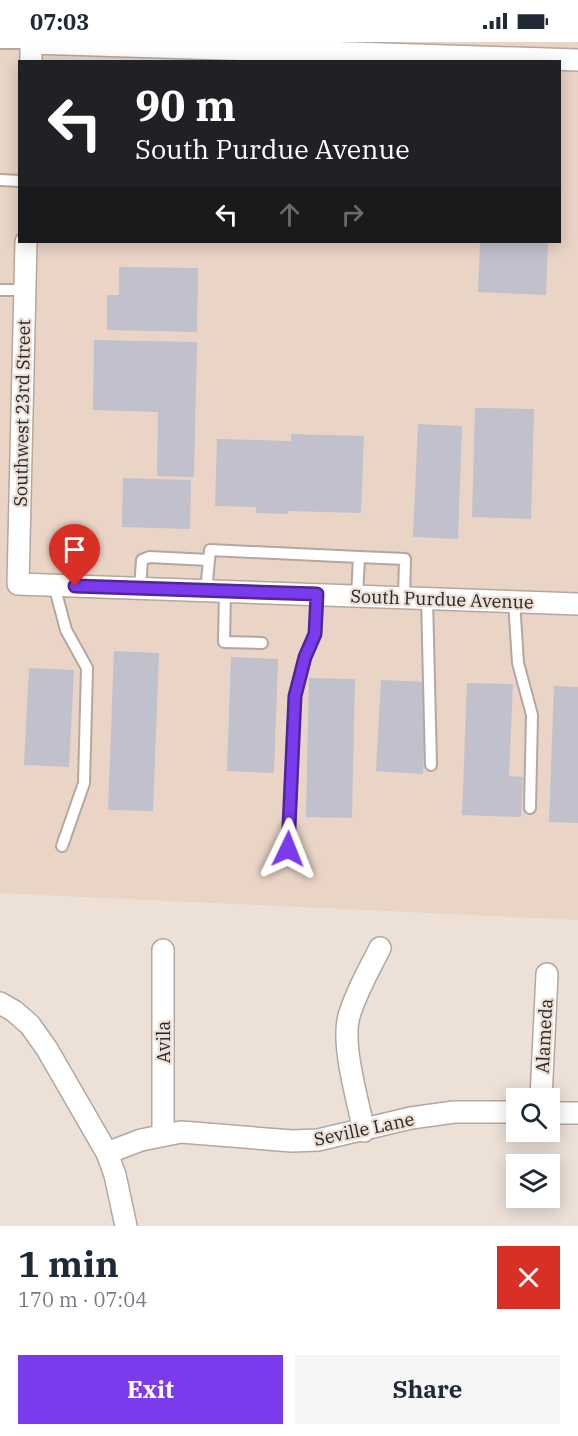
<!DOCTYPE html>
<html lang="en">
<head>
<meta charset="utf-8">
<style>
	body { margin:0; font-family:"IBM Plex Serif",serif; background:#f6f6f7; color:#1f2937; height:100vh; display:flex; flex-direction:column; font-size:22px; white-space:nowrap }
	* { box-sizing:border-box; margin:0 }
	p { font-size:20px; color:#747a83 }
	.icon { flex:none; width:33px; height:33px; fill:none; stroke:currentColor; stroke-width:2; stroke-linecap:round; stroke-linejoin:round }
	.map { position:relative; height:1184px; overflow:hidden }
	.panel { display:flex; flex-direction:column; background:#fff; flex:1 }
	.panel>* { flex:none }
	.banner { position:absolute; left:18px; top:18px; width:543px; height:183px; border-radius:0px; box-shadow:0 3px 15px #0003; background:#202124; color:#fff; overflow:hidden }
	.tools { position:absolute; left:506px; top:1046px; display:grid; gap:12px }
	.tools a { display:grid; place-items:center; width:54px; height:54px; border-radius:0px; background:#fff; box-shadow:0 3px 15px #0003; font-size:30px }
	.pin { position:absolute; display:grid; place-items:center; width:51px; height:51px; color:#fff; margin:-62px -26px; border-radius:50% 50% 50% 0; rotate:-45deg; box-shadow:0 0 6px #0007 }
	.pin .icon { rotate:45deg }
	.me { position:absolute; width:66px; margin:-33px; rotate:2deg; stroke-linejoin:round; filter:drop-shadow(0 0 4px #0008) }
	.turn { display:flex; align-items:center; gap:21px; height:126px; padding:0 18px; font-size:27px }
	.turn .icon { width:78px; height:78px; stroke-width:2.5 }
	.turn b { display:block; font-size:42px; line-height:51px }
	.lanes { display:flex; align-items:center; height:57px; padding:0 18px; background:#0003; justify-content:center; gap:30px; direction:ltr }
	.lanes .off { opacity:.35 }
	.round { display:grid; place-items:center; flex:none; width:63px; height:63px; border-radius:0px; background:#f6f6f7 }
	.overview { display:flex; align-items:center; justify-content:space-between; height:102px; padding:0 18px }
	h1 { font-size:36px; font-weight:700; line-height:45px }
	.button { display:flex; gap:12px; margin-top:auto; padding:12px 18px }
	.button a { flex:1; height:69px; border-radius:0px; background:#7c3aed; color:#fff; font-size:24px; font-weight:700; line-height:69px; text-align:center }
	.button a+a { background:#f6f6f7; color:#1f2937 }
	.status { display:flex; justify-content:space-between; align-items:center; height:42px; padding:0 30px; background:#fff; direction:ltr }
	.status svg { height:16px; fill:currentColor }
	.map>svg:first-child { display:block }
	.industrial { fill:#e9d4c6; fill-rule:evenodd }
	.building { fill:#c1c0cd }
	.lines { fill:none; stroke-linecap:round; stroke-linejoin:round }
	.lane-casing { stroke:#b3a79f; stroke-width:14 }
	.street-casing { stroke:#b3a79f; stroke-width:24 }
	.lane { stroke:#fff; stroke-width:10 }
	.street { stroke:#fff; stroke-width:21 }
	.route-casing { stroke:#51269a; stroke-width:15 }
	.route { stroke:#7c3aed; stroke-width:10 }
	.labels { text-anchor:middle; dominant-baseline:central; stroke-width:4.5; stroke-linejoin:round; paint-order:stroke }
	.street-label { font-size:18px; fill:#2b2623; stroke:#ece0d7 }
</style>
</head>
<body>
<div class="status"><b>07:03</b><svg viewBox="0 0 49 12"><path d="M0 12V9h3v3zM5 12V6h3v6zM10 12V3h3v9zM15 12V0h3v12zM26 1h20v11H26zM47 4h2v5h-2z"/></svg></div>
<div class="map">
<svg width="578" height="1184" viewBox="0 0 578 1184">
	<rect width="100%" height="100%" fill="#ece0d7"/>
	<path class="industrial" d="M 0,0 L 578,0 L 578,878 L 0,851 ZM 20,20 L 560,20 L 560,200 L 20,200 Z"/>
	<g class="building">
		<polygon points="480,200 548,200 546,253 478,250"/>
		<polygon points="119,225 198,226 197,290 107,288 107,253 119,253"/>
		<polygon points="94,298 197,300 194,435 157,434 158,370 93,368"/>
		<polygon points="475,366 534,367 531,477 472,475"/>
		<polygon points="418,382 462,384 458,497 413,495"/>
		<polygon points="291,392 364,394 361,471 288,469 288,472 256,471 256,465 215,464 217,397 291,399"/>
		<polygon points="123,436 191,438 190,487 122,485"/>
		<polygon points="114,609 159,611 153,769 108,768"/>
		<polygon points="231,615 278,617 274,731 227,729"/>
		<polygon points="29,626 74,628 69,725 24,723"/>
		<polygon points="309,636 355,637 352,776 306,775"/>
		<polygon points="381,638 427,640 423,732 376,729"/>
		<polygon points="467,641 513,642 509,734 523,735 521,775 462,773"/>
		<polygon points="554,644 578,645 578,781 549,780"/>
	</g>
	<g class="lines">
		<defs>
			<g id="lane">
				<polyline points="0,1 31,1"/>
				<polyline points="0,138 20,139"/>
				<polyline points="0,248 25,248"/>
				<polyline points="359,515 405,517 404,556"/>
				<polyline points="54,543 66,588 87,626 84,741 62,804"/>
				<polyline points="140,546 142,518 149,515 209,518"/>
				<polyline points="206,549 210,508 359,515 357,554"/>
				<polyline points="225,549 224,600 262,601"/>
				<polyline points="427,556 431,723"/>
				<polyline points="514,559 518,621 532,673 530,766"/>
				<polyline points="288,807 295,654 305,615 315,592 317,553"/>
			</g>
			<g id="street">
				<polyline points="31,20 31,1 578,18"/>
				<polyline points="26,200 18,542 578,562"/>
				<polyline points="163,908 163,1093"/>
				<polyline points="0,961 14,969 30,983 47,1007 107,1111 115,1133 126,1184"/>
				<polyline points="541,1056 547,932"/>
				<polyline points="549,1071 578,1071"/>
				<path d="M 364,1089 C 358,1059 341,1003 349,974 C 356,950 369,928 380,906"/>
				<polyline points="107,1111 141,1098 181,1090 292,1099 318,1098 411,1076 454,1070 516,1070"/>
			</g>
		</defs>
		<use href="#lane" class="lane-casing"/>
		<use href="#street" class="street-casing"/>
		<use href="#lane" class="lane"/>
		<use href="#street" class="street"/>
	</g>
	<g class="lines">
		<defs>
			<polyline id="route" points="75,544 317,552 315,592 305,615 295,654 288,807"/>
		</defs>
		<use href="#route" class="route-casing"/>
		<use href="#route" class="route"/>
	</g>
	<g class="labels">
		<g class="street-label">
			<text transform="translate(22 371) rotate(-89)">Southwest 23rd Street</text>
			<text transform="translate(442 557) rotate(2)">South Purdue Avenue</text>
			<text transform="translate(544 994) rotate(-87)">Alameda</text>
			<text transform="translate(163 1000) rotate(-90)">Avila</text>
			<text transform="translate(364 1087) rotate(-12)">Seville Lane</text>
		</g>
	</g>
</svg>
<div class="tools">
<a><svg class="icon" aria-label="search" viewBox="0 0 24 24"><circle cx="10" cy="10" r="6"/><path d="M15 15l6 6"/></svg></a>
<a><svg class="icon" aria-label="layers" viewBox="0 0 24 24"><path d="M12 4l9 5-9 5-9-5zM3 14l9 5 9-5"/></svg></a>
</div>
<div class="pin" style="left:75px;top:544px;background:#d93025"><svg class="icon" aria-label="arrive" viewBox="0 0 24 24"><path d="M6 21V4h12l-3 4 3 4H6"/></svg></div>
<svg class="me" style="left:288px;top:807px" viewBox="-20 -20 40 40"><path d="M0-17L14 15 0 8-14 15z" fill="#7c3aed" stroke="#fff" stroke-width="4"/></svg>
<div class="banner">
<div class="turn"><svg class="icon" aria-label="left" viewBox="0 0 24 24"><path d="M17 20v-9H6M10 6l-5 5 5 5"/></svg><div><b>90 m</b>South Purdue Avenue</div></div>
<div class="lanes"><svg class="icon" aria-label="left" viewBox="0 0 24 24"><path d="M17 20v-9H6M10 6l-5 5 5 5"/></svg><svg class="icon off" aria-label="ahead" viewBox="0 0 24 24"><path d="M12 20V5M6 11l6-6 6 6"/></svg><svg class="icon off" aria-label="right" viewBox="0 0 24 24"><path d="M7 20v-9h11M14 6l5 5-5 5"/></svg></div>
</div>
</div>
<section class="panel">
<div class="overview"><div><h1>1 min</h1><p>170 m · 07:04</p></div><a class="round" style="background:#d93025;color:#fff"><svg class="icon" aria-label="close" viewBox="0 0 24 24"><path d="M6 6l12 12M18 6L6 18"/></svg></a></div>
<div class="button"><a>Exit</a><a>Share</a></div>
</section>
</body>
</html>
